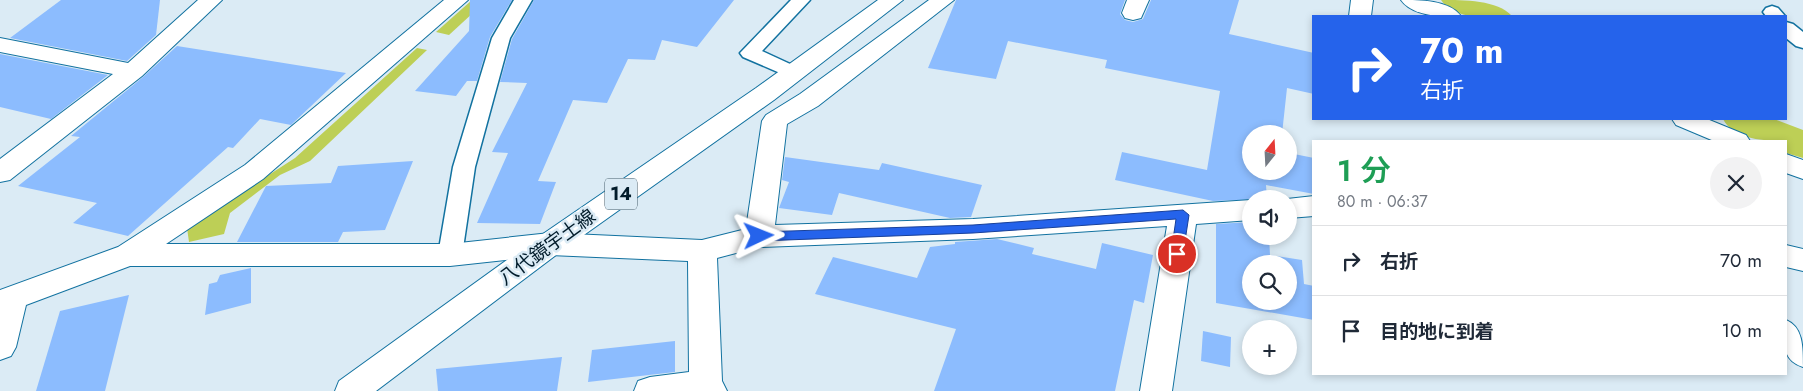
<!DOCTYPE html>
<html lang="ja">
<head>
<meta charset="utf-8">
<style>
	body { margin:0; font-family:Jost,"Noto Sans JP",sans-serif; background:#f2f2f3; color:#1f2937; height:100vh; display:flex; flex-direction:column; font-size:19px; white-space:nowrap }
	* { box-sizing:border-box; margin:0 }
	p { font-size:16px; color:#747a83 }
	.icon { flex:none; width:28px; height:28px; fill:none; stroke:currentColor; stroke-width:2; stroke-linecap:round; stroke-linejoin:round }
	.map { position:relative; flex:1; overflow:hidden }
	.sheet { position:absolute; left:1312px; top:140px; width:475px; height:235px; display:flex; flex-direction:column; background:#fff; border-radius:0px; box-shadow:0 2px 8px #0003 }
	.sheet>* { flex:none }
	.top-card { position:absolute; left:1312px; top:15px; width:475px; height:105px; border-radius:0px; box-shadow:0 2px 8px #0003; background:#2563eb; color:#fff; overflow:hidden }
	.needle { width:32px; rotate:18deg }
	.controls { position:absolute; left:1242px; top:125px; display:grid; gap:10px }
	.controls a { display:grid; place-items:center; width:55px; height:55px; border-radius:50%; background:#fff; box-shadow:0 2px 8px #0003; font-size:25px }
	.pin { position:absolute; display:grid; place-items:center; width:42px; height:42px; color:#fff; margin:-21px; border:2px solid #fff; border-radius:50%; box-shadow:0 1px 5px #0007 }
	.me { position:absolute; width:55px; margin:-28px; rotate:88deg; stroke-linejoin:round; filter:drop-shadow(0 0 4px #0008) }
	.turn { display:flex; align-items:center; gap:18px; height:105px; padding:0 25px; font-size:22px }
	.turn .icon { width:65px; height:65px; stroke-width:2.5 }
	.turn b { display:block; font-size:35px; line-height:42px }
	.round { display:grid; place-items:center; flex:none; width:52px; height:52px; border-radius:26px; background:#f2f2f3 }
	.summary { display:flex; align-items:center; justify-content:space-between; height:85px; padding:0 25px }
	h1 { font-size:30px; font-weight:600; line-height:38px; color:#1e9e55 }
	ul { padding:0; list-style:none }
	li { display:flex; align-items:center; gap:15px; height:70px; padding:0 25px; border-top:1px solid #e0e1e3 }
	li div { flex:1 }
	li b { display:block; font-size:19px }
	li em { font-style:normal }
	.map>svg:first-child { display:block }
	.water { fill:#bdcf56 }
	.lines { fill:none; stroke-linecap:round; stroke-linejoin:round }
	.canal { fill:#bdcf56; fill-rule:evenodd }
	.building { fill:#8cbcfe; fill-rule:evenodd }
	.service-casing { stroke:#1272a0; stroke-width:3 }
	.minor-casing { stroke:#1272a0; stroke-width:2 }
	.primary-casing { stroke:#1272a0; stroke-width:2 }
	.service { fill:#fff; fill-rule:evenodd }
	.minor { fill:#fff; fill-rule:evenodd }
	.primary { fill:#fff; fill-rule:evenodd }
	.route { fill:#2563eb; stroke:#184099 }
	.labels { text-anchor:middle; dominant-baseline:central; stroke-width:5; stroke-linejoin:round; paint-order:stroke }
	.shield { fill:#dbebf5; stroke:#435a68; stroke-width:1 }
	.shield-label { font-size:18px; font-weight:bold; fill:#021c2b }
	.street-label { font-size:19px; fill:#021c2b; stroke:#dbebf5 }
</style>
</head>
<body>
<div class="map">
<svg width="1803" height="391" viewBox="0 0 1803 391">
	<rect width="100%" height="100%" fill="#dbebf5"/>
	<g class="water">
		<polygon points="472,0 487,0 449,35 436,32"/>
		<polygon points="417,48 427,50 310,161 280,175 230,213 224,234 189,242 187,228 295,158"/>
	</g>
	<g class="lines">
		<g class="canal">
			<path d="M 1441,0 C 1464,0 1498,0 1512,16 C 1490,17 1455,21 1441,0 Z"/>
			<path d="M 1723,119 L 1774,119 L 1803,130 L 1803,158 L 1786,153 L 1786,141 C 1765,141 1734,140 1723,119 Z"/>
		</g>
	</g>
	<g class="building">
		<polygon points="61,0 160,0 156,35 127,61 10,38"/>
		<polygon points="470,0 512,0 490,37 477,81 467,81 456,96 415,91 469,31"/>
		<polygon points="534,0 734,0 697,47 662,40 655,60 628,59 607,103 573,100 538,181 556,182 540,224 477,223 508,153 492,152 527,83 500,82 512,39"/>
		<polygon points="956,0 1125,0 1120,14 1125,20 1133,22 1143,19 1151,0 1239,0 1229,34 1314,53 1314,94 1287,88 1282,134 1251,134 1251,171 1289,171 1289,153 1314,158 1314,194 1266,185 1267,199 1213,201 1115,180 1122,152 1207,170 1220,91 1105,68 1107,60 1008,41 996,79 928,68"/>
		<polygon points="177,46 346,73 291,125 260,119 233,148 228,147 128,236 73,223 97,203 18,186 80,137 71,136 143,77"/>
		<polygon points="0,54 108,75 51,119 0,107"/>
		<polygon points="785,157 879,170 882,163 982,185 971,217 950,218 839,193 832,215 779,208 789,182 782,180"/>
		<polygon points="413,161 385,230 343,232 338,242 237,242 266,186 331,183 338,166"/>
		<path d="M 1251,222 L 1251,236 L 1269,236 L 1270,255 L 1302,260 L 1304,284 L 1314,286 L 1314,320 L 1216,303 L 1216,224 ZM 1251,264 L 1289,264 L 1289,301 L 1251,301 Z"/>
		<polygon points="997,239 1034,248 1032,254 1096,269 1102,243 1153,255 1144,303 1134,300 1115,391 934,391 956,329 815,294 833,257 917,278 930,247 955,244 955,242"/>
		<polygon points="251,268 251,303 205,315 209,284 217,282 220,275"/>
		<polygon points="129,295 105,391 36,391 60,311"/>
		<polygon points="1203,331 1231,337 1230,367 1201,361"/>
		<polygon points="675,341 675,372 588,382 592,350"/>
		<polygon points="562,357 557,391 438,391 436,369"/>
	</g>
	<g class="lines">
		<defs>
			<g id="service">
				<polygon points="514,0 532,0 510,38 475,167 462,255 458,261 450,264 442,261 438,255 453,167 492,38"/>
				<polygon points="791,0 810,0 762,51 801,69 804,73 801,77 794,79 743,57 740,53"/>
				<polygon points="1772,6 1778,8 1785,16 1766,16 1763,12 1766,8"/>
				<polygon points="1786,22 1793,24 1803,32 1803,48 1796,46 1786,38"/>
			</g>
			<g id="minor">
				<polygon points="198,0 222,0 142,76 10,180 0,182 0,159 113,74 0,52 0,38 128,63"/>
				<polygon points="444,0 468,0 263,179 166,244 450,244 550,233 702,240 746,229 762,121 766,115 800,94 929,0 954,0 818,106 787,124 775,225 973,219 1251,200 1251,220 1196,224 1172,391 1140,391 1167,226 973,239 759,247 717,258 722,381 727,391 634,391 638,381 650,377 689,372 688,261 550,255 450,266 130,266 26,305 16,347 11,356 0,360 0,290 118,247 245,165"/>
				<polygon points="1127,0 1149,0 1141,18 1133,20 1125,18 1122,13"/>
				<polygon points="1351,0 1373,0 1371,16 1349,16"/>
				<path d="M 1401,0 C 1420,0 1449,0 1461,16 C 1443,17 1413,17 1401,0 Z"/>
				<polygon points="1672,119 1707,119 1746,135 1750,141 1714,141 1676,125"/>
				<polygon points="1786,154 1803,160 1803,179 1786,173"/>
				<polygon points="1314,196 1314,216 1289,218 1289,199 1287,199"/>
				<polygon points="1786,245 1803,249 1803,271 1786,267"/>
				<path d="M 1786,320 C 1803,327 1803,346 1803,367 C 1779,359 1786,341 1786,320 Z"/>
			</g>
			<polygon id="primary" points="878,0 903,0 774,100 560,252 376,391 335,391 339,381 540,236 756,88"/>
		</defs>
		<use href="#service" class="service-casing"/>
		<use href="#minor" class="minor-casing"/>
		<use href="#primary" class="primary-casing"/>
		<use href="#service" class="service"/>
		<use href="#minor" class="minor"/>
		<use href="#primary" class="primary"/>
	</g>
	<polygon class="route" points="1183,210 1189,215 1183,254 1177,258 1171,254 1176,219 973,233 759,241 753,236 759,232 973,225"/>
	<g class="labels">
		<rect class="shield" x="605" y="178.5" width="32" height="31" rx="4"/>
		<g class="shield-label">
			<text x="621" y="194">14</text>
		</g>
		<g class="street-label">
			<text transform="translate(547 247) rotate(-36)">八代鏡宇土線</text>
		</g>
	</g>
</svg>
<div class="controls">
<a><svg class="needle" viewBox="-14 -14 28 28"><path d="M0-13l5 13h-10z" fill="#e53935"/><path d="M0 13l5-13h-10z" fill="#747a83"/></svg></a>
<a><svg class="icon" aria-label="sound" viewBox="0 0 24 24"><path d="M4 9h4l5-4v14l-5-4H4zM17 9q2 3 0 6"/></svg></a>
<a><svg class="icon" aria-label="search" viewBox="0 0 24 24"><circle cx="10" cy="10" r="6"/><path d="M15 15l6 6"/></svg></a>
<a>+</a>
</div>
<div class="pin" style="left:1177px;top:254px;background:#d93025"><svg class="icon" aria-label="arrive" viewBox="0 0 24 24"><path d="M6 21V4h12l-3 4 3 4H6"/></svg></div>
<svg class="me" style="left:759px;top:236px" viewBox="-20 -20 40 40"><path d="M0-17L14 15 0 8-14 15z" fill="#2563eb" stroke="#fff" stroke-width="4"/></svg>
<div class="top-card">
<div class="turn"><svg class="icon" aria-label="right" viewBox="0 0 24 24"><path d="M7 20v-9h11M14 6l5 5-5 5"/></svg><div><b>70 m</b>右折</div></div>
</div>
<section class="sheet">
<div class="summary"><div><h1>1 分</h1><p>80 m · 06:37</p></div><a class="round"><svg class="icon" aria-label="close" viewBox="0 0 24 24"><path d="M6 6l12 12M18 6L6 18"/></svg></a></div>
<ul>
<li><svg class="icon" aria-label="right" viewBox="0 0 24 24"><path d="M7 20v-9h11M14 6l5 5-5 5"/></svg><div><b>右折</b></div><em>70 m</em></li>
<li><svg class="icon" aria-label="arrive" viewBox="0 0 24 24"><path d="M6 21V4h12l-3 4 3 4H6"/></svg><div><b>目的地に到着</b></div><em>10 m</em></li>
</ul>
</section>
</div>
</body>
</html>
